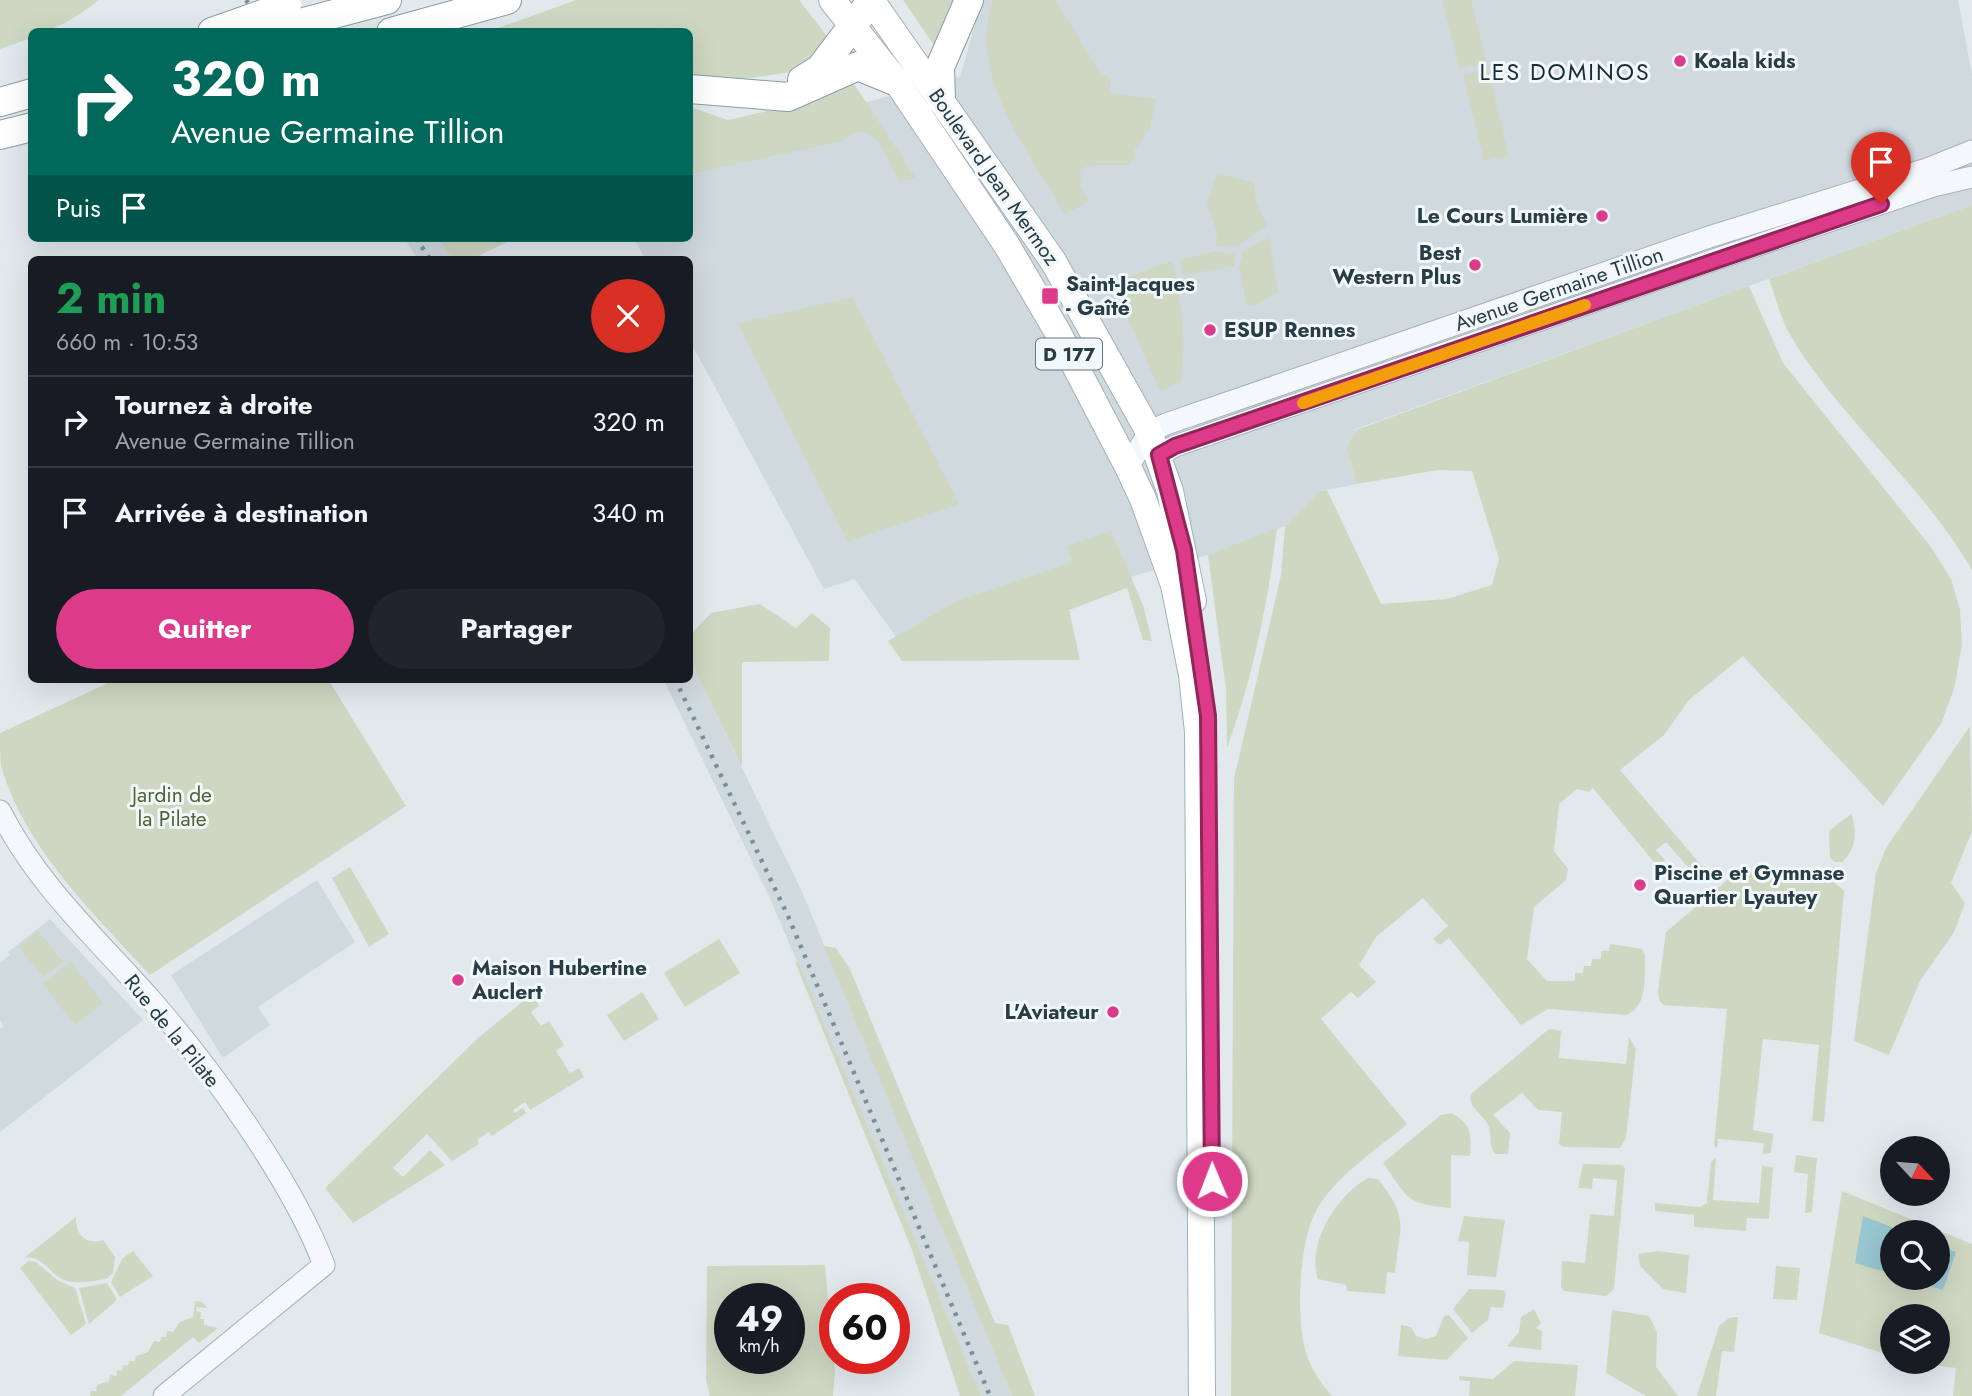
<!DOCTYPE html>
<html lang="fr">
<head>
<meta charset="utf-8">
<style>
	body { margin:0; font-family:Jost,sans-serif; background:#20242c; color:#f1f3f6; height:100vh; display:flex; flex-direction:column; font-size:26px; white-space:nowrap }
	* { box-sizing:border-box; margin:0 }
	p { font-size:23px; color:#9ea1a6 }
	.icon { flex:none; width:38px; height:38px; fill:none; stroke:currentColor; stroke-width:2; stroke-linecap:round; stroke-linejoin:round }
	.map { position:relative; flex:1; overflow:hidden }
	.side { position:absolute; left:28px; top:256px; width:665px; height:427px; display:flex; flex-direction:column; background:#171b24; border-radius:10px; box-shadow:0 7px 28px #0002 }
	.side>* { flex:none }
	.hud { position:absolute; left:28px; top:28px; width:665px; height:214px; border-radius:10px; box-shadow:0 7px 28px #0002; background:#00695c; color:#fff; overflow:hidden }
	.needle { width:46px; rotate:116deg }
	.fabs { position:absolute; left:1880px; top:1136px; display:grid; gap:14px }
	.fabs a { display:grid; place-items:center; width:70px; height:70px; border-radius:50%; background:#171b24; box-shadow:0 7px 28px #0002; font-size:35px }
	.speed { position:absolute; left:714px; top:1283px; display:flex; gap:14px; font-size:35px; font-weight:700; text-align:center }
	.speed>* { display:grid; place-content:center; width:91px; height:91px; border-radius:50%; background:#171b24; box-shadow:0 7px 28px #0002; line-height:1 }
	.speed small { font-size:18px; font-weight:400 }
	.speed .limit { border:10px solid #d22; background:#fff; color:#111 }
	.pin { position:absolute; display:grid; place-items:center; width:60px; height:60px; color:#fff; margin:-72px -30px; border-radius:50% 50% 50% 0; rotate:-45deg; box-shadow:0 0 7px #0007 }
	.pin .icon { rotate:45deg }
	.me { position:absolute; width:77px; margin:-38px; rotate:359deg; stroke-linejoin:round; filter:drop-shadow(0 0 5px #0008) }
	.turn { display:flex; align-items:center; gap:24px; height:147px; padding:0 28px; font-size:32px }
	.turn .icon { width:91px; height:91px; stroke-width:2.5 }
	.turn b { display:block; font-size:49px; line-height:60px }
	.then { display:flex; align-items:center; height:66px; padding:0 28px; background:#0003; gap:14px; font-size:26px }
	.round { display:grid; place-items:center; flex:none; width:74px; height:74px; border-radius:37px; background:#20242c }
	.overview { display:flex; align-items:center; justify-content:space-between; height:119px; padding:0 28px }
	h1 { font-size:42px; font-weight:700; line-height:52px; color:#1e9e55 }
	.action { display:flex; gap:14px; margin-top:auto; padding:14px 28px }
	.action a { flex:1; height:80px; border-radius:42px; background:#de3a8a; color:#fff; font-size:28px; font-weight:700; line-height:80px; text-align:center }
	.action a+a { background:#20242c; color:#f1f3f6 }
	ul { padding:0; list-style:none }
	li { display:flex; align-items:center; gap:21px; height:91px; padding:0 28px; border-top:2px solid #363941 }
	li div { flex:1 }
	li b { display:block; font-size:26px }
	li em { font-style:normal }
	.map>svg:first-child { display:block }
	.built { fill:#d0d9de }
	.green { fill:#ced7c2; fill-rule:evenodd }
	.water { fill:#99c6d0 }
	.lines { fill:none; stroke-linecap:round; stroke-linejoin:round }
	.tertiary-casing { stroke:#a6b2b7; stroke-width:23 }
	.primary-casing { stroke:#a0b2b9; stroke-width:28 }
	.trunk-casing { stroke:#889da5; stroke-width:30 }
	.tertiary { stroke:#f5f8fa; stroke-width:21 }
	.primary { stroke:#fff; stroke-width:26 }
	.trunk { stroke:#fff; stroke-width:28 }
	.rail { stroke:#798f98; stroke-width:4.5; stroke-dasharray:3.5 7; stroke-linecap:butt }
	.trunk-bridge-casing { stroke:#889da5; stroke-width:30; stroke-linecap:butt }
	.trunk-bridge { stroke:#fff; stroke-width:28 }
	.route-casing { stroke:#90265a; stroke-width:18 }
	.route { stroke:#de3a8a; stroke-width:12 }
	.slow { stroke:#f59e0b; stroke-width:12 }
	.poi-dot { fill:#de3a8a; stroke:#f2f7f9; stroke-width:2.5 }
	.labels { text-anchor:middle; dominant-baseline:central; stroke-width:6; stroke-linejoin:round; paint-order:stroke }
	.shield { fill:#f2f7f9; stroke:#65757c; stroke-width:2 }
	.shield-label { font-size:19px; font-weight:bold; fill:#283d46 }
	.poi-label { font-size:21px; font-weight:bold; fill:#283d46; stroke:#f2f7f9; text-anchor:start }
	.street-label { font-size:21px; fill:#283d46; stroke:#f2f7f9 }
	.park-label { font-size:21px; fill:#4d6433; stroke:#f2f7f9 }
	.neighbourhood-label { font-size:23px; letter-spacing:2px; fill:#1a2e37; stroke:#f2f7f9 }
</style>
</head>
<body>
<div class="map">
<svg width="1972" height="1396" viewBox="0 0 1972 1396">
	<rect width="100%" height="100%" fill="#e2e9ec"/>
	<g class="built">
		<polygon points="982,0 1958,0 1972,75 1972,205 1356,429 1346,448 1357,484 1320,491 1285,526 1208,555 900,642 854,579 824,589 690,341 690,259 645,259 634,238 690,238 690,150 960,77"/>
		<polygon points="404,238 438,238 452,259 418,259"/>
		<polygon points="690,660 803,894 1012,1396 981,1396 769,896 663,679 690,679"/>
		<polygon points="317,880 355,942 258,1007 270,1025 223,1058 171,975"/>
		<polygon points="50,919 143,1020 0,1132 0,1029 4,1026 0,1020 0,963 10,955 8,952"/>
	</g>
	<g class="green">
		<path d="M 0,0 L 99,0 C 79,15 57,32 32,32 L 31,38 L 0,49 Z"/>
		<polygon points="576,0 799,0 830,40 799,71 743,79 690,78 690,32 487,32"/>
		<polygon points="903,0 960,0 938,51"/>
		<path d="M 993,0 L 1055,0 L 1100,72 L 1111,79 L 1110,93 L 1156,99 L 1150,128 L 1134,151 L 1134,157 L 1128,165 L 1090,165 L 1080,170 L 1081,185 L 1088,202 L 1065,214 C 1028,151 967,75 993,0 Z"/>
		<polygon points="1442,0 1471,0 1486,62 1460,69"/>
		<polygon points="1488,70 1509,155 1484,161 1463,75"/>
		<path d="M 852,81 L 916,178 L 899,181 C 886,156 875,114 842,141 L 690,174 L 690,107 L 728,120 L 793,105 Z"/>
		<polygon points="1217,173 1254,183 1256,201 1267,226 1239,245 1216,247 1217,231 1207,205"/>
		<path d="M 1972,205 L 1972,570 C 1923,485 1843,422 1792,338 C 1781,321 1776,298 1769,279 Z"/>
		<polygon points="438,238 516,238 472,259 452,259"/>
		<polygon points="1269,238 1278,292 1255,305 1246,304 1239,266 1243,251"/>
		<polygon points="1216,251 1234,254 1235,266 1183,275 1179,260"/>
		<path d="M 1172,261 C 1181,308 1187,333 1181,382 L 1160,391 L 1112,283 Z"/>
		<path d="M 1749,286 L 1783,363 L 1931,547 L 1951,579 L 1960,609 L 1962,644 L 1954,689 L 1941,724 L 1883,806 L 1743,656 L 1689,700 L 1664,735 L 1620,770 L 1707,872 L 1695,875 L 1666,842 L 1656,850 L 1665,860 L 1658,867 L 1593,788 L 1589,792 L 1577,789 L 1559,804 L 1554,851 L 1568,869 L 1566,880 L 1534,907 L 1527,959 L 1547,981 L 1575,981 L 1575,973 L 1583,973 L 1584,966 L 1591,966 L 1592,959 L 1601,959 L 1601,951 L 1609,951 L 1610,944 L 1642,949 L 1645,955 C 1644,976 1649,1006 1626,1015 L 1548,1009 L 1521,1025 L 1449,938 L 1440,945 L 1433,939 L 1448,926 L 1423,898 L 1376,937 L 1359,965 L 1376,982 L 1358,998 L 1351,992 L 1321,1019 L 1407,1124 C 1377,1150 1334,1176 1315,1213 C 1299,1244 1295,1323 1307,1355 C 1312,1371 1321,1383 1332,1396 L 1231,1396 L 1234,779 L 1281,575 L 1285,526 L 1320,491 L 1327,490 L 1381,604 L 1447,599 L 1492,585 L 1499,559 L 1472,471 L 1438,470 L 1357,484 L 1346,448 L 1356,430 Z"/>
		<polygon points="853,297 959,504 848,542 738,323"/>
		<path d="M 1277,528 C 1268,603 1253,677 1227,748 L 1226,690 L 1208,555 Z"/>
		<polygon points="1111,531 1143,605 1152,641 1143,640 1127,588 1069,610 1080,660 902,661 888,641 959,600 1072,562 1067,546"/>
		<polygon points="760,604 796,628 812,613 830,628 829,661 742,662 742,767 690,660 690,635 711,613"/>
		<path d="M 117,679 L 328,679 L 406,806 L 150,975 C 94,914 25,849 1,766 C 0,756 0,744 0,733 Z"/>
		<polygon points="1970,726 1972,831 1951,883 1965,903 1954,932 1920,981 1889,1055 1854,1041 1876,873 1886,848"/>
		<path d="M 1851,814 C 1858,832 1856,849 1842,862 L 1835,862 L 1830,858 L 1829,831 Z"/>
		<polygon points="350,867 389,934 369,947 332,878"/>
		<polygon points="1738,871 1830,880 1844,890 1824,1122 1812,1121 1819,1045 1763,1039 1753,1130 1773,1134 1771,1153 1763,1154 1764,1143 1718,1139 1717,1148 1714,1146 1727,1009 1664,1005 1659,1000 1658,991 1666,932"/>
		<polygon points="38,931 63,962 43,977 19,947"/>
		<polygon points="719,939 740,973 685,1007 664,973"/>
		<polygon points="824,946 836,948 850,969 995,1323 1008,1325 1035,1396 1012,1396"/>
		<polygon points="71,962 103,1003 75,1025 43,984"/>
		<polygon points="795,962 798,962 981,1396 960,1396 912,1250"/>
		<polygon points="642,992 659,1019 624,1041 607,1015"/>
		<polygon points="532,994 539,1006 531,1012 541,1026 549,1021 564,1045 556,1051 570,1073 579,1068 584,1077 530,1110 525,1102 513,1110 515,1113 523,1108 526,1113 492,1136 489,1132 477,1140 479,1144 452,1161 427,1134 393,1168 403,1177 430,1150 445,1165 353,1223 325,1188 478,1038"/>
		<path d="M 1549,1029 L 1561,1031 L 1559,1058 L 1626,1064 L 1629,1037 L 1636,1049 L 1626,1138 L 1620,1148 L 1564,1147 L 1559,1144 L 1562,1112 L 1538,1110 L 1522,1093 L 1493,1115 L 1510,1133 L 1508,1154 L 1495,1154 C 1488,1144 1492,1138 1489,1127 C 1485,1114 1467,1109 1471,1094 Z"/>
		<path d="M 1451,1113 C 1471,1123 1472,1135 1470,1156 L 1451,1155 L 1451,1208 C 1404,1203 1410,1200 1383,1163 L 1441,1115 Z"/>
		<polygon points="1796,1155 1817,1158 1812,1212 1805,1213 1808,1174 1794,1172"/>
		<polygon points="1716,1158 1713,1200 1759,1203 1762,1166 1773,1167 1769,1219 1747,1218 1746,1231 1694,1227 1694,1215 1655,1211 1655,1203 1700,1207 1707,1203 1711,1162"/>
		<polygon points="1583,1164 1623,1165 1625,1169 1614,1289 1606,1296 1564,1291 1561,1287 1562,1261 1585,1263 1590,1214 1614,1216 1617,1180 1593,1178 1592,1189 1578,1188"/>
		<path d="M 1368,1178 L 1378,1179 C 1411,1221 1399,1226 1395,1273 L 1387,1272 L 1385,1294 L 1347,1291 L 1346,1285 L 1318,1279 C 1306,1244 1337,1195 1368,1178 Z"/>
		<path d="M 1842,1191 L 1972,1244 L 1972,1396 L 1953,1396 L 1956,1368 L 1911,1362 L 1937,1362 L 1937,1316 L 1892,1316 L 1892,1356 L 1819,1333 ZM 1892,1232 L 1937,1232 L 1937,1278 L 1892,1278 Z"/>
		<polygon points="1464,1216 1505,1220 1496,1277 1467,1275 1469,1242 1458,1241"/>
		<path d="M 76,1217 C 75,1234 86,1246 103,1240 L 115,1257 L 113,1273 L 106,1279 C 94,1281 79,1284 67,1281 C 50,1276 43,1254 24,1258 Z"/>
		<polygon points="133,1251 153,1276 120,1297 111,1282 122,1259"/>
		<polygon points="1658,1251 1689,1255 1686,1293 1663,1289 1640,1266 1638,1254"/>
		<polygon points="29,1261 36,1262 57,1280 75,1288 86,1324 71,1335 20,1268"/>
		<path d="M 825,1265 L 835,1371 L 833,1396 L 710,1396 L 706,1380 L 707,1266 ZM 789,1298 L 789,1358 L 730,1358 L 730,1298 Z"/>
		<polygon points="1776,1266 1800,1268 1797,1300 1773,1299"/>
		<polygon points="107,1283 117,1300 89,1324 79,1288"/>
		<polygon points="1469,1289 1503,1290 1506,1294 1503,1308 1491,1307 1488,1320 1472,1333 1453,1309"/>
		<polygon points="195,1301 202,1302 208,1308 197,1307 196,1311 201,1312 200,1319 204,1319 204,1325 218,1328 199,1343 193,1337 121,1396 90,1396 91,1391 96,1391 97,1385 109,1381 110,1375 116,1376 117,1370 122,1371 123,1365 128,1366 129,1361 135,1361 136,1356 148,1352 154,1341 160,1342 161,1337 166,1337 167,1331 173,1332 180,1322 193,1317"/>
		<polygon points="1534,1309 1541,1323 1536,1328 1542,1331 1541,1350 1507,1346 1519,1332 1521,1317"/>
		<polygon points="1612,1310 1649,1316 1657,1332 1656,1367 1678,1396 1646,1396 1606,1373"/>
		<polygon points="1449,1315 1468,1338 1447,1360 1398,1356 1401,1325 1411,1327 1416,1336 1426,1339 1436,1336 1444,1316"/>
		<polygon points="1738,1317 1734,1352 1722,1351 1716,1396 1697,1396 1719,1326 1729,1318"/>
		<polygon points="1514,1361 1578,1365 1575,1396 1469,1396 1470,1381 1459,1380 1459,1376 1493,1379"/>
	</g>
	<g class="water">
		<polygon points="1863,1216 1904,1232 1892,1232 1892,1274 1855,1263"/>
		<polygon points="1937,1245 1956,1252 1943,1290 1902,1278 1937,1278"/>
	</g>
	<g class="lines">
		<defs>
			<g id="tertiary">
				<polyline points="1159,455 1175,446 1708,262 1933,186 1972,177"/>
				<polyline points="1128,467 1149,432 1166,424 1709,237 1927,169 1972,151"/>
				<path d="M 0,811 C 37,885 99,941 153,1002 C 212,1070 293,1182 324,1265 L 164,1396"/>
			</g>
			<g id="primary">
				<polyline points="832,0 897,82 1006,244 1057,331 1128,467 1143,499 1174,585 1192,675 1198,732 1202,1396"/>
				<polyline points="871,0 1053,261 1149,432 1170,491 1193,601"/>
			</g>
			<g id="trunk">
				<polyline points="300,23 387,0"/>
				<polyline points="212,32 249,19"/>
				<polyline points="391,32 507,0"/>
				<polyline points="802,80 820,69 872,0"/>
				<polyline points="690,89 788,97 858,66 897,82"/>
				<polyline points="941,100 940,67 969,0"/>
				<polyline points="0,102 32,93"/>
				<polyline points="0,135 32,127"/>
			</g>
		</defs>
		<use href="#tertiary" class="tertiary-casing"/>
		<use href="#primary" class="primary-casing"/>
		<use href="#trunk" class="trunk-casing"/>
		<use href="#tertiary" class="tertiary"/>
		<use href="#primary" class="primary"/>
		<use href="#trunk" class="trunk"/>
		<g class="rail">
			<polyline points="246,0 271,32"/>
			<polyline points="416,238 430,259"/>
			<polyline points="675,679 788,916 990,1396"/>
		</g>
		<defs>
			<g id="trunk-bridge">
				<polyline points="249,19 287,5"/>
				<polyline points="269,32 300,23"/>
			</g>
		</defs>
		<use href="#trunk-bridge" class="trunk-bridge-casing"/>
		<use href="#trunk-bridge" class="trunk-bridge"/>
	</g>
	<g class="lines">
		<defs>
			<polyline id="route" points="1212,1181 1208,716 1184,550 1159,455 1175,446 1881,204"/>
		</defs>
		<use href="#route" class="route-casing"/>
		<use href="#route" class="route"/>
		<polyline class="slow" points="1303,403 1585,305"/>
	</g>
	<g class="poi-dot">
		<circle cx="1680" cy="61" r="7"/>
		<circle cx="1602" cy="216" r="7"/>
		<circle cx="1475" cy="265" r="7"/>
		<rect x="1041" y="287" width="18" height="18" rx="3.5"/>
		<circle cx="1210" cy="330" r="7"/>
		<circle cx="1640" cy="885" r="7"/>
		<circle cx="458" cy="980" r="7"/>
		<circle cx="1113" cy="1012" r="7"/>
	</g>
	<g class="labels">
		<rect class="shield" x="1036" y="338.5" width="66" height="31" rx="5"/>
		<g class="shield-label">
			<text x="1069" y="354">D 177</text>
		</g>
		<g class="poi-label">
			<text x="1694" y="61">Koala kids</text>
			<text x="1588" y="216" text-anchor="end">Le Cours Lumière</text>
			<text x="1461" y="253" text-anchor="end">Best<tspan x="1461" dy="24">Western Plus</tspan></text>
			<text x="1066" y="284">Saint-Jacques<tspan x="1066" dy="24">- Gaîté</tspan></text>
			<text x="1224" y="330">ESUP Rennes</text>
			<text x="1654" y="873">Piscine et Gymnase<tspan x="1654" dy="24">Quartier Lyautey</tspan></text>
			<text x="472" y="968">Maison Hubertine<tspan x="472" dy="24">Auclert</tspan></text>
			<text x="1099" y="1012" text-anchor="end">L'Aviateur</text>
		</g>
		<g class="street-label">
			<text transform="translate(994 177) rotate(55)">Boulevard Jean Mermoz</text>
			<text transform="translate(1559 289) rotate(-19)">Avenue Germaine Tillion</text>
			<text transform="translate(172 1031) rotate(51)">Rue de la Pilate</text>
		</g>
		<g class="park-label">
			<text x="172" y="795">Jardin de<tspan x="172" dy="24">la Pilate</tspan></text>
		</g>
		<g class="neighbourhood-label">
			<text x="1565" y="72">LES DOMINOS</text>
		</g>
	</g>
</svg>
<div class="fabs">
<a><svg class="needle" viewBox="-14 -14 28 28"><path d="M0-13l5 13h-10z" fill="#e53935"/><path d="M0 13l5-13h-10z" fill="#9ea1a6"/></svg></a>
<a><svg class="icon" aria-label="search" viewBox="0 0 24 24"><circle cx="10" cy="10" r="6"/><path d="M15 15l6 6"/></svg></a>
<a><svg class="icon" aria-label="layers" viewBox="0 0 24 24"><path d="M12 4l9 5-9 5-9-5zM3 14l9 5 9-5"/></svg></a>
</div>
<div class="speed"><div>49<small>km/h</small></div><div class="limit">60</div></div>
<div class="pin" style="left:1881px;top:204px;background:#d93025"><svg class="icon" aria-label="arrive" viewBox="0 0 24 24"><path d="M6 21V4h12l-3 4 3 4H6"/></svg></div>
<svg class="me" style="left:1212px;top:1181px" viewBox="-20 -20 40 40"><circle r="17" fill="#de3a8a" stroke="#fff" stroke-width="3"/><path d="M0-11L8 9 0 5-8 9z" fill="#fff"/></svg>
<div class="hud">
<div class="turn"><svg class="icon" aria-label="right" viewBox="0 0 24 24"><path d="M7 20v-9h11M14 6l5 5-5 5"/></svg><div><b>320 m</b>Avenue Germaine Tillion</div></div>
<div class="then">Puis<svg class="icon" aria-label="arrive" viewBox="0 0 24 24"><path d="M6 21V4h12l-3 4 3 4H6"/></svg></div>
</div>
<section class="side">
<div class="overview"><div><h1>2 min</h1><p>660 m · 10:53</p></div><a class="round" style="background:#d93025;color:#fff"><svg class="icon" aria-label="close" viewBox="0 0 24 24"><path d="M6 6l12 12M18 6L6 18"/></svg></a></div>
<ul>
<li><svg class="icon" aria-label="right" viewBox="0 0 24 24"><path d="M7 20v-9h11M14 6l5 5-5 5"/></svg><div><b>Tournez à droite</b><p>Avenue Germaine Tillion</p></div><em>320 m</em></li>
<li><svg class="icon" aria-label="arrive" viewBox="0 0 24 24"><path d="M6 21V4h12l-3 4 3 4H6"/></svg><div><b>Arrivée à destination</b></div><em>340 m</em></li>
</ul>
<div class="action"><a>Quitter</a><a>Partager</a></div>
</section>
</div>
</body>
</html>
